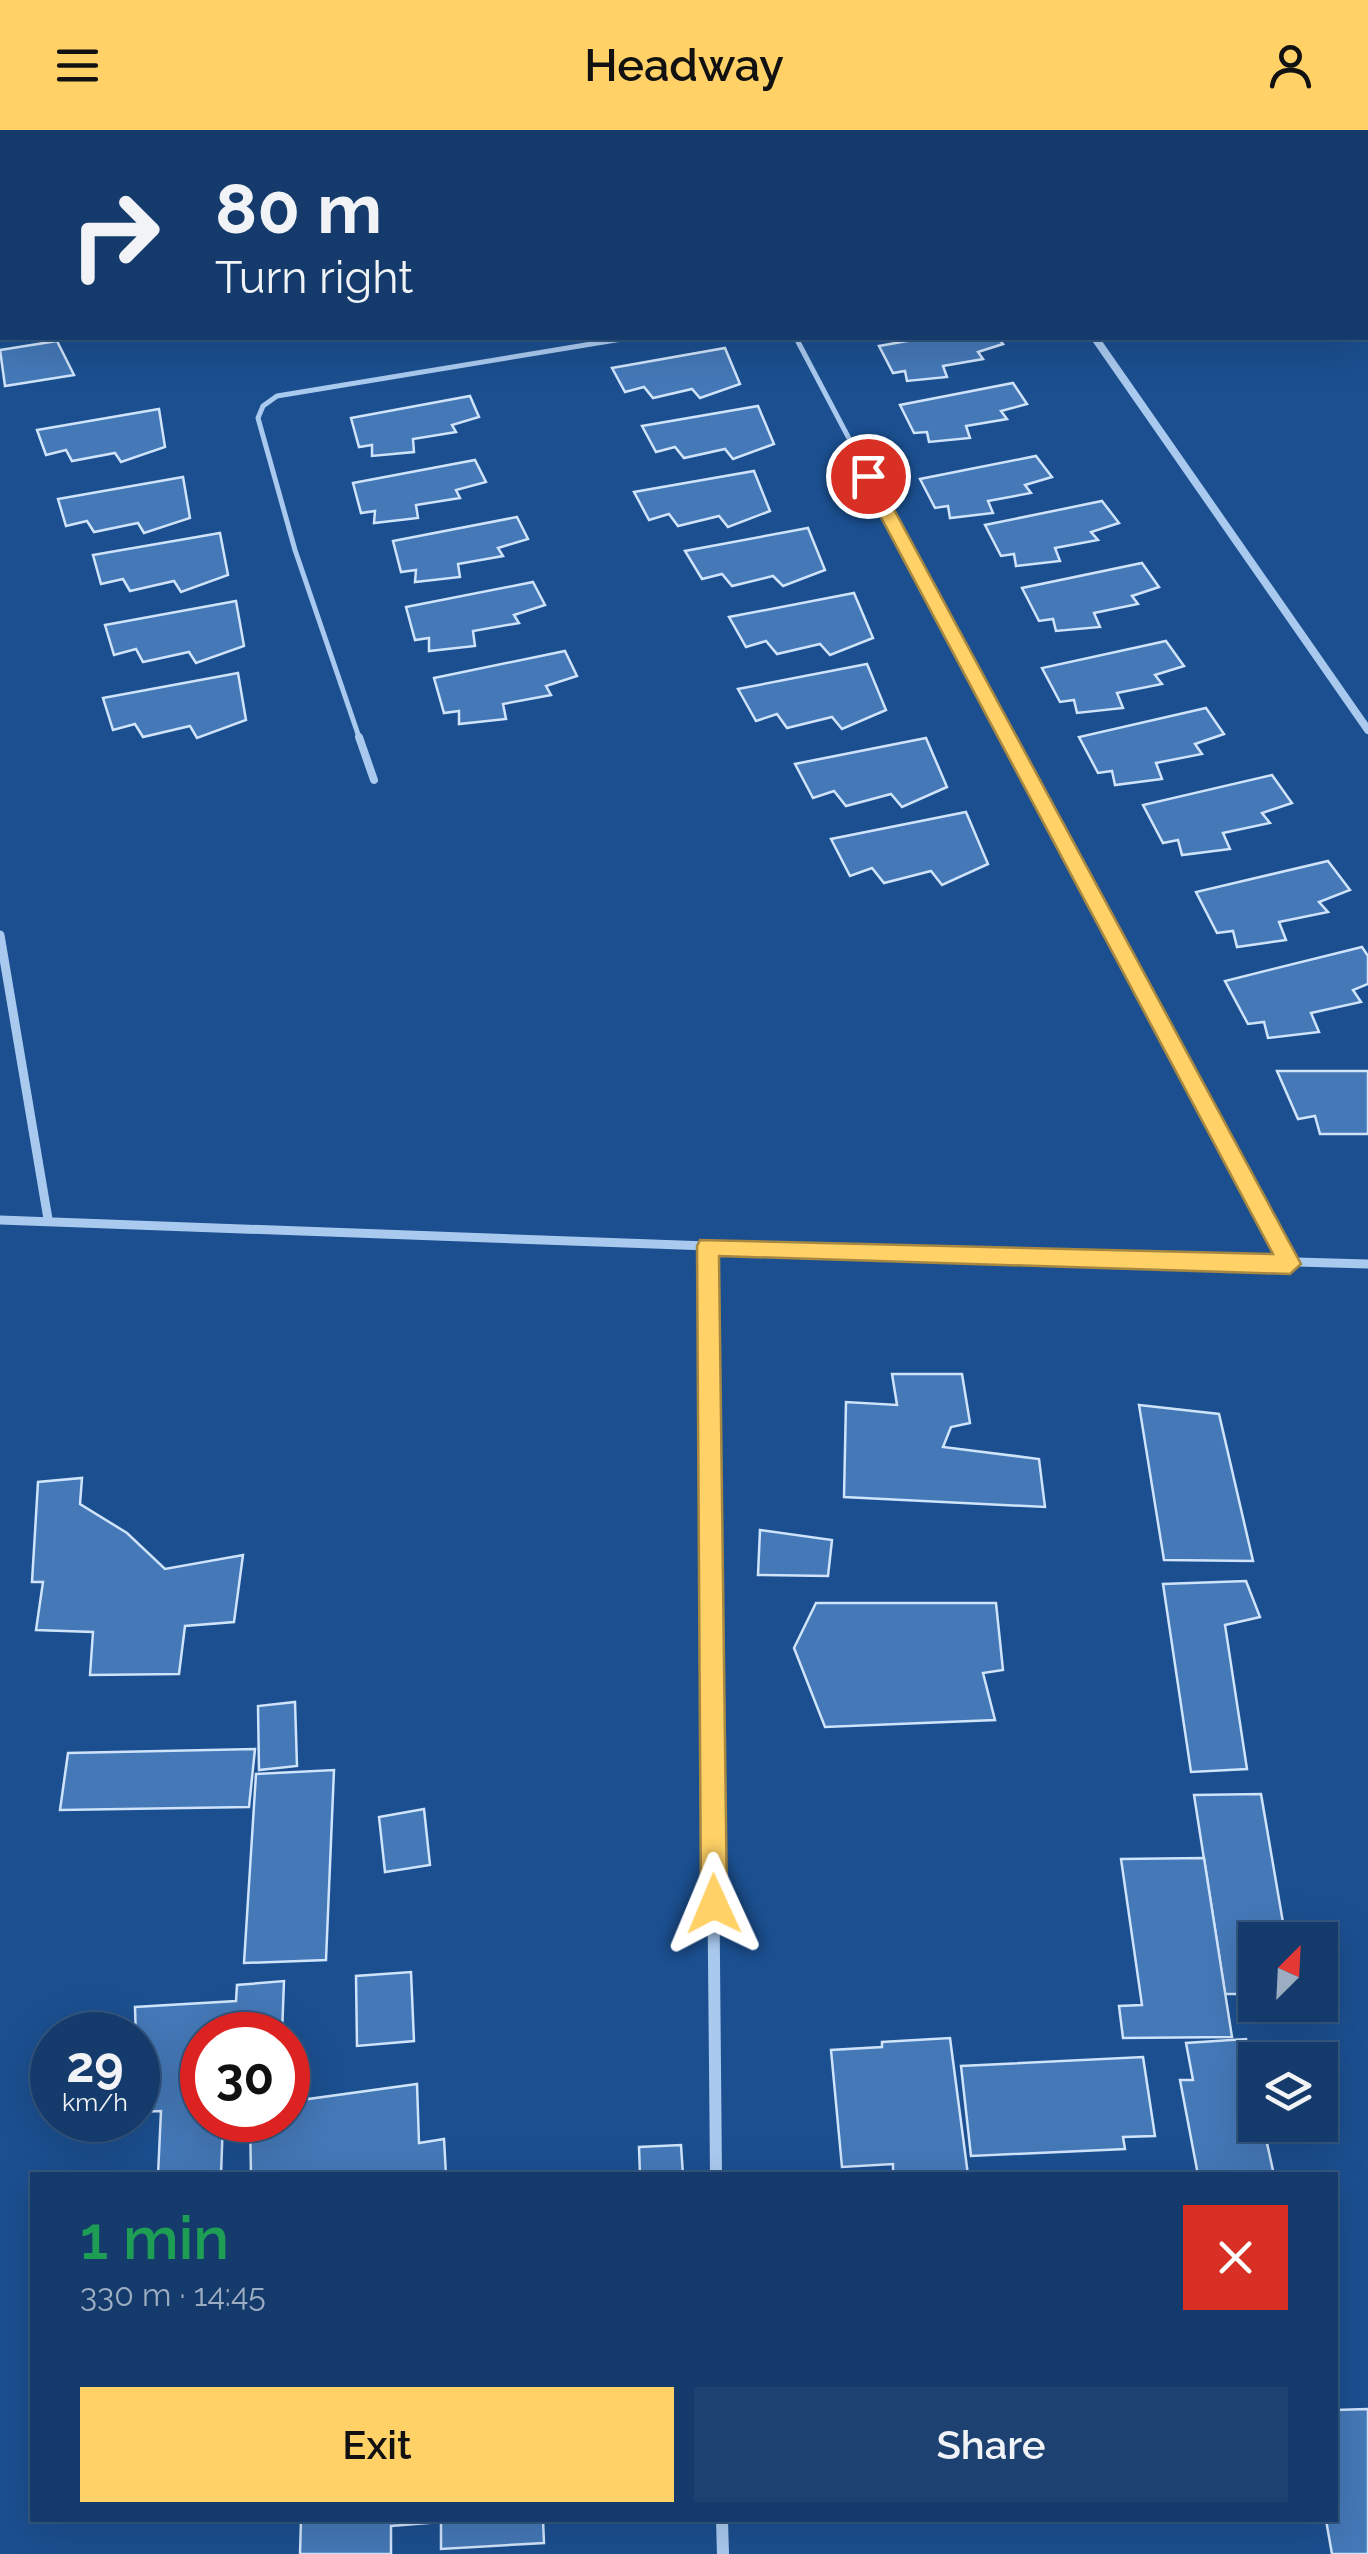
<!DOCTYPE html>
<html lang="en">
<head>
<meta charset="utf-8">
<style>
	body { margin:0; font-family:Raleway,sans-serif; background:#1d4271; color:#f1f3f6; height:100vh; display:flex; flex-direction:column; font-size:38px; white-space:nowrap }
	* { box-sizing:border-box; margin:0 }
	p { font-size:32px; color:#9dadc1 }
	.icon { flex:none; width:55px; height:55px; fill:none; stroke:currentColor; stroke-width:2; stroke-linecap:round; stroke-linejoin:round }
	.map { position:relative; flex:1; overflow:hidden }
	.drawer { position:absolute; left:30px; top:2042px; width:1308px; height:350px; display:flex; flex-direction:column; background:#143b6b; border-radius:0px; box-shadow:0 10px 40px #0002,0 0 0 2px #33557e }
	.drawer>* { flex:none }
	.banner { position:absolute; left:0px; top:0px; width:1370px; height:210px; box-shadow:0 10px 40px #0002,0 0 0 2px #33557e; background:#143b6b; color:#f1f3f6; overflow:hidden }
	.needle { width:65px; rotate:24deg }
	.controls { position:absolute; left:1238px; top:1792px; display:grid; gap:20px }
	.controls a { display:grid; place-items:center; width:100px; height:100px; border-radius:0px; background:#143b6b; box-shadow:0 10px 40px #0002,0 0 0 2px #33557e; font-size:50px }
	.speed { position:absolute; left:30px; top:1882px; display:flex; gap:20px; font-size:50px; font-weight:700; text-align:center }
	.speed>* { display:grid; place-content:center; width:130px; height:130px; border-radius:50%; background:#143b6b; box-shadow:0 10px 40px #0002,0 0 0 2px #33557e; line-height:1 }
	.speed small { font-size:25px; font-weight:400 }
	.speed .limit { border:15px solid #d22; background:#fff; color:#111 }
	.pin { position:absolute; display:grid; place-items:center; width:85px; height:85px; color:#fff; margin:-42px; border:5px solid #fff; border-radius:50%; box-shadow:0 2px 10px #0007 }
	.me { position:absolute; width:110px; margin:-55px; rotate:359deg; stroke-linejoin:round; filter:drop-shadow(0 0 8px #0008) }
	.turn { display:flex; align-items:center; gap:35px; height:210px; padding:0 50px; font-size:45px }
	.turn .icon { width:130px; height:130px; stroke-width:2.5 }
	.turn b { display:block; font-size:70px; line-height:85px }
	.round { display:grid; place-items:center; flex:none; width:105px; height:105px; border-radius:0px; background:#1d4271 }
	.overview { display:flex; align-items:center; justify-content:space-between; height:170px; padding:0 50px }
	h1 { font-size:60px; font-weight:600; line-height:75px; color:#1e9e55 }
	.primary-button { display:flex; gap:20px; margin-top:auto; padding:20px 50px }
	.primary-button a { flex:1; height:115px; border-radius:0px; background:#ffd166; color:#111; font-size:40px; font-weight:600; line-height:115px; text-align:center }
	.primary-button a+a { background:#1d4271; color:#f1f3f6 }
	header { display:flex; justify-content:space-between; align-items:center; height:130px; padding:0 50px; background:#ffd166; color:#111; font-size:45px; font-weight:600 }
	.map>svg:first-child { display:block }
	.building { fill:#4478b7; stroke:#cfe3fa; stroke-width:2.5 }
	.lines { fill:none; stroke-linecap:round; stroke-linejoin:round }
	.service-far1 { stroke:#a9c9ee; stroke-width:5 }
	.service { stroke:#a9c9ee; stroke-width:8 }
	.minor-far2 { stroke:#a9c9ee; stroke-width:8 }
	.minor-far1 { stroke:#a9c9ee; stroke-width:9 }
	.minor { stroke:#a9c9ee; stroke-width:12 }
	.route { fill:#ffd166; stroke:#a68842; stroke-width:2.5 }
</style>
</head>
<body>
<header><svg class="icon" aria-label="menu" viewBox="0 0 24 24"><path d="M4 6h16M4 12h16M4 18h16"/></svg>Headway<svg class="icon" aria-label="person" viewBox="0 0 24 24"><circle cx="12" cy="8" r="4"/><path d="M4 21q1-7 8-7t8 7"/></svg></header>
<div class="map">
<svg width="1368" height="2424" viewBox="0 0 1368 2424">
	<rect width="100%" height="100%" fill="#1b4f8f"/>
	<g class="building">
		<polygon points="924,208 998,208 1003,214 978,222 983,229 943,236 947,247 907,251 905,241 893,243 879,216"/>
		<polygon points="57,211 74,245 5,256 0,220"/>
		<polygon points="725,218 740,254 700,268 692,259 653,268 644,257 625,262 612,238"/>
		<polygon points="1013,253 1027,274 1001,281 1007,289 966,296 970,308 929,312 927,302 914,303 900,275"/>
		<polygon points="470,266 479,287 452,295 456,302 413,309 414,322 372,326 372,315 359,317 351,288"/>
		<polygon points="758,276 774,314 733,329 725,319 684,328 675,317 656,322 642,296"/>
		<polygon points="159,279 165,317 121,332 115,323 72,331 66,320 46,325 37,300"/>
		<polygon points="1036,326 1052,347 1025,355 1031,363 988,371 993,383 950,388 948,376 935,378 920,349"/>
		<polygon points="475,330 486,352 456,360 460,368 416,375 418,388 374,393 375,381 361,383 353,353"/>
		<polygon points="754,341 770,381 728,397 719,386 678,396 669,384 649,390 634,362"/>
		<polygon points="183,347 190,388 144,403 138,393 94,402 87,391 66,396 58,369"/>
		<polygon points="1102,371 1119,393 1091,402 1098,410 1055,418 1060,431 1016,436 1014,424 1001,426 985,395"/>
		<polygon points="517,387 528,409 498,418 503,426 458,434 460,447 415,452 416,440 401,442 393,411"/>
		<polygon points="808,398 825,440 783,456 773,446 732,456 722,444 702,449 685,421"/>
		<polygon points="220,403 228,445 181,462 174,451 130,461 123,449 101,454 93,425"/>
		<polygon points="1142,433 1159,457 1132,466 1138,474 1094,483 1100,497 1056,501 1053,489 1039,491 1022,458"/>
		<polygon points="533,452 545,475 514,485 519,493 473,501 475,516 429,521 429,508 415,510 406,477"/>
		<polygon points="854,463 873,508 830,525 820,514 777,524 766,511 746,517 729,487"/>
		<polygon points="236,471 244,516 196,533 189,522 143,532 136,519 114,525 105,495"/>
		<polygon points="1166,511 1184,536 1155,545 1162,554 1117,563 1123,578 1077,583 1074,570 1060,572 1042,538"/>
		<polygon points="565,521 577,546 546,556 551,565 503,574 506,589 459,594 459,581 444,583 434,548"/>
		<polygon points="867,534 886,580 842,599 832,587 787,598 777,584 756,591 738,559"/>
		<polygon points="238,543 246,590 197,608 190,596 143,607 135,594 113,600 103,568"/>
		<polygon points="1206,578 1224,604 1195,614 1202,624 1156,633 1162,649 1115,655 1112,641 1098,643 1079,607"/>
		<polygon points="926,608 947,657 902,677 891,664 846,676 834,661 813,668 795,634"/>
		<polygon points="1272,645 1292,673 1262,683 1270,693 1223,703 1230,719 1182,725 1178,710 1163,713 1143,675"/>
		<polygon points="966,682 988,734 942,755 931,741 884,753 872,738 850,746 831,709"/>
		<polygon points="1328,731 1350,760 1319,772 1328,782 1279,792 1286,810 1237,817 1233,801 1217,803 1196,762"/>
		<polygon points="1362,817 1368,826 1368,854 1353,860 1361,872 1311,883 1319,902 1268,908 1264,892 1248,894 1225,851"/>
		<polygon points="1277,941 1368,941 1368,1004 1320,1004 1315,986 1298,989"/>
		<polygon points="892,1244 962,1244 970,1293 951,1297 943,1317 1039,1329 1045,1377 844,1367 846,1272 897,1275"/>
		<polygon points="1139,1275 1219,1284 1253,1431 1164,1430"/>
		<polygon points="82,1348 80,1374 127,1403 165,1439 243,1425 234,1492 185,1496 179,1544 90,1545 93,1502 36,1500 43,1452 32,1452 38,1352"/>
		<polygon points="760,1400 832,1410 828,1446 758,1445"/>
		<polygon points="1246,1451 1260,1487 1225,1495 1247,1639 1191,1642 1163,1454"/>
		<polygon points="816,1473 996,1473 1003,1540 983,1543 995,1590 825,1597 794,1518"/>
		<polygon points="295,1572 297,1636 259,1640 258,1576"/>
		<polygon points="255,1619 249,1677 60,1680 68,1623"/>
		<polygon points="334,1640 326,1830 244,1833 256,1644"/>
		<polygon points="1261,1664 1286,1810 1255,1810 1255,1864 1225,1864 1194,1665"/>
		<polygon points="424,1679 430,1735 385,1742 379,1687"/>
		<polygon points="1204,1728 1232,1907 1123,1908 1119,1876 1142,1875 1121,1729"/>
		<polygon points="411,1842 414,1911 357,1916 356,1846"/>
		<polygon points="284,1851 282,1905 202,1905 202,1990 223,1990 221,2045 158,2045 161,1981 138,1982 135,1877 236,1871 237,1855"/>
		<polygon points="950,1908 968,2045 893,2045 893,2034 842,2037 831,1920 882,1917 882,1912"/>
		<polygon points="1246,1909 1255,1955 1255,1995 1263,1995 1274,2045 1198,2045 1180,1950 1193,1950 1186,1913"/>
		<polygon points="1143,1927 1155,2006 1123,2007 1125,2019 971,2026 961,1936"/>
		<polygon points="305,1938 308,1969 417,1954 419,2013 444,2009 446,2045 251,2045 250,1990 288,1990 288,1940"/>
		<polygon points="681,2015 683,2045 640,2045 639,2017"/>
		<polygon points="1368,2279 1368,2424 1332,2424 1326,2390 1335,2390 1335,2280"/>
		<polygon points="301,2390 543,2390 544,2413 441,2419 441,2392 391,2396 391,2424 300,2424"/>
	</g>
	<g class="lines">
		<g class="service-far1">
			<polyline points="796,208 1008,610"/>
			<polyline points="360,610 295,420 258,288 263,276 277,266 628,208"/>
		</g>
		<g class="service">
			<polyline points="359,607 374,650"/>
			<polyline points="1007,607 1290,1134"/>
		</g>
		<polyline class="minor-far2" points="1095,208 1368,600"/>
		<g class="minor-far1">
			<polyline points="0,805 48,1089"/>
			<polyline points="0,1090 708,1116 1368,1134"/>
			<polyline points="708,1116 710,1400"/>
		</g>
		<g class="minor">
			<polyline points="710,1397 716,2045"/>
			<polyline points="722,2390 723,2424"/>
		</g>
	</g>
	<polygon class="route" points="868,341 876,346 1301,1134 1290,1144 719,1126 727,1774 723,1783 714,1787 705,1783 701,1774 697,1116 700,1110 1273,1124 859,346"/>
</svg>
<div class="controls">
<a><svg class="needle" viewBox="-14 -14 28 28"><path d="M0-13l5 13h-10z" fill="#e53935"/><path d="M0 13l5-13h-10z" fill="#9dadc1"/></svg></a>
<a><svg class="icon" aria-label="layers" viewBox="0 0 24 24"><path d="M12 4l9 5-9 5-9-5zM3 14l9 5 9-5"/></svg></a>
</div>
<div class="speed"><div>29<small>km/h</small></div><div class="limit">30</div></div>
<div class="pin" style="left:868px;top:346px;background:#d93025"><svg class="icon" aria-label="arrive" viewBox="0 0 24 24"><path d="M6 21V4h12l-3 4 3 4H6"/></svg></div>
<svg class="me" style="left:714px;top:1774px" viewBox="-20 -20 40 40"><path d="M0-17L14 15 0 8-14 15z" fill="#ffd166" stroke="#fff" stroke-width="4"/></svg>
<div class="banner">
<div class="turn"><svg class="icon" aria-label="right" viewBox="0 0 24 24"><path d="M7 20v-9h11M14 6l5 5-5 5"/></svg><div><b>80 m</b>Turn right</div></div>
</div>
<section class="drawer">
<div class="overview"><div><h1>1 min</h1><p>330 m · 14:45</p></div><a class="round" style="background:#d93025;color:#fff"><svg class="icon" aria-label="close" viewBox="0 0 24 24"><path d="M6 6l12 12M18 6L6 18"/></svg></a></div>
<div class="primary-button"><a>Exit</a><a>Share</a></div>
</section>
</div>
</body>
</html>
